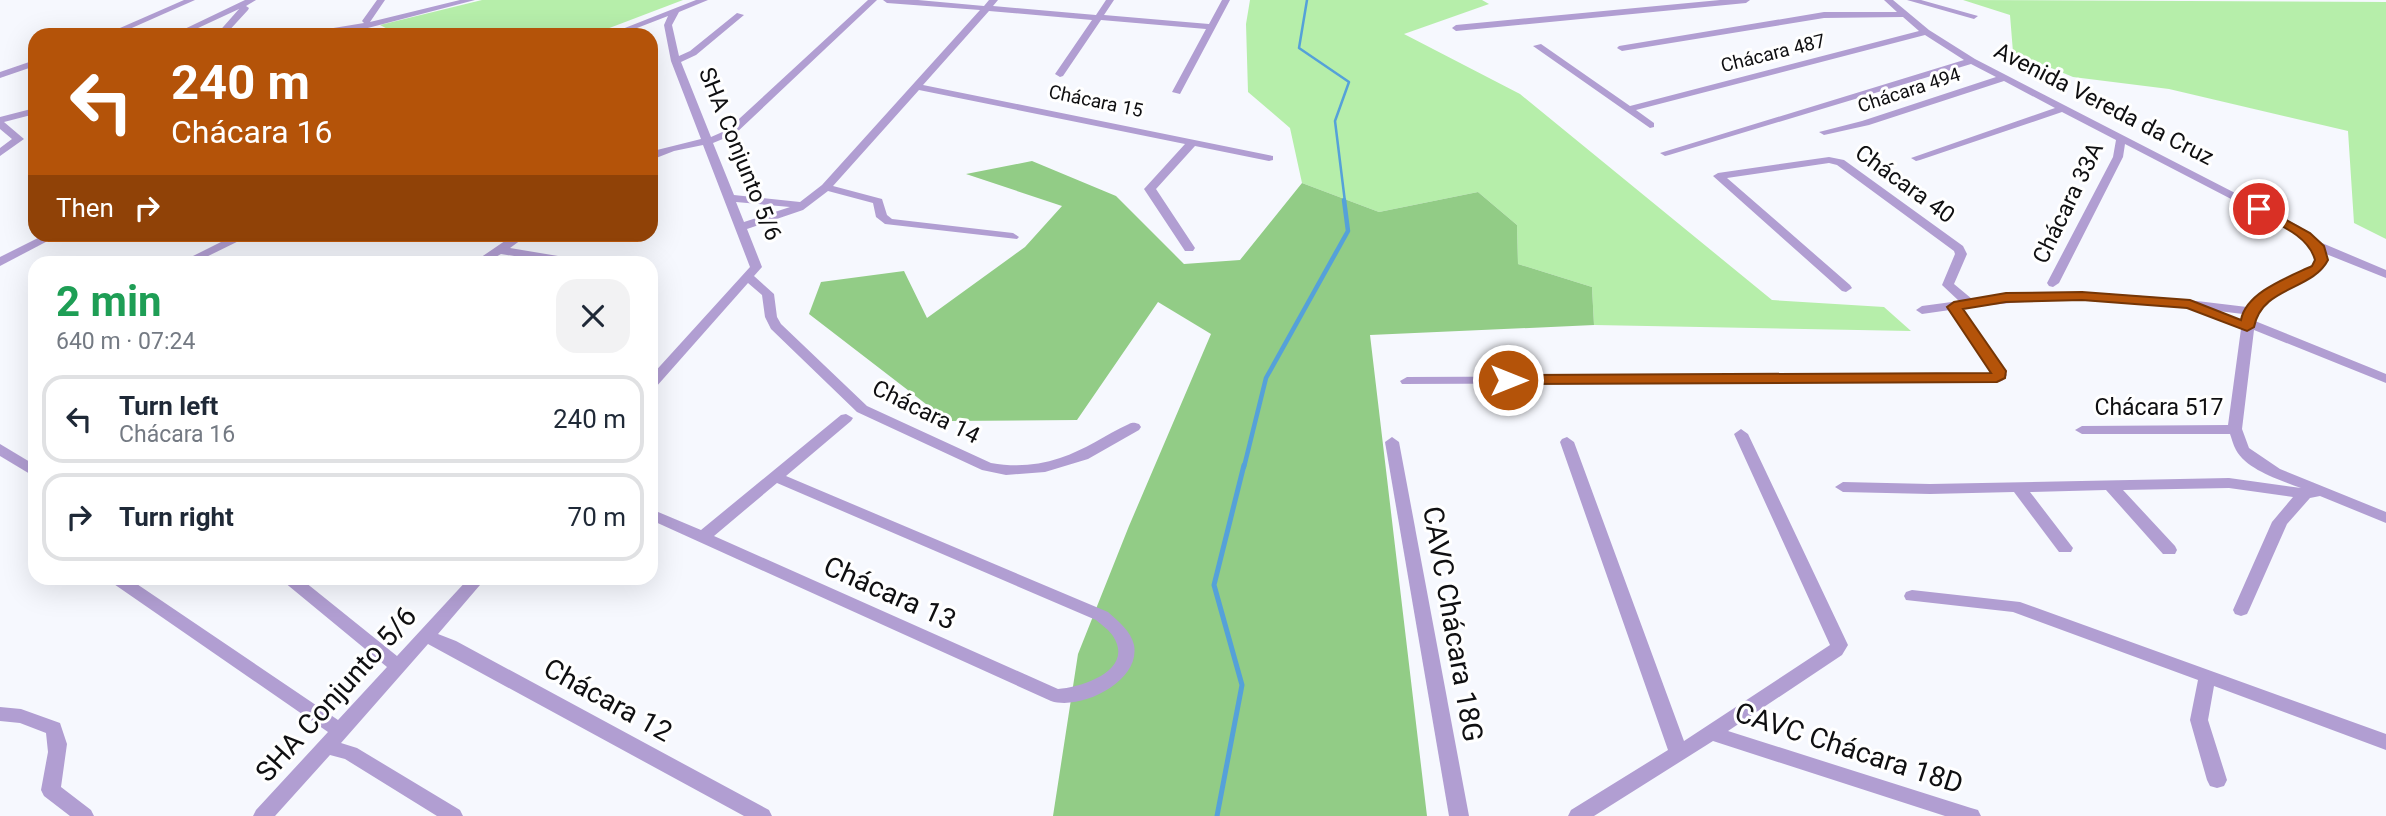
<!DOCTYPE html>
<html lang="en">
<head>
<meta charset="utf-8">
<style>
	body { margin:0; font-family:Roboto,sans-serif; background:#f2f2f3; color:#1f2937; height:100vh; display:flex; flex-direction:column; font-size:26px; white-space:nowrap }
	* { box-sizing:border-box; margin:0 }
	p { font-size:23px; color:#747a83 }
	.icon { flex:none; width:38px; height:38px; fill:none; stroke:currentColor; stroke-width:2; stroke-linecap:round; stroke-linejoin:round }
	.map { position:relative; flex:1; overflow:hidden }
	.sheet { position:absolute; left:28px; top:256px; width:630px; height:329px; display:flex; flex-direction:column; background:#fff; border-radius:21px; box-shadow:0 7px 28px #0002 }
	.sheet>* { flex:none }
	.top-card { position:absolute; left:28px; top:28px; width:630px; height:214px; border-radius:21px; box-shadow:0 7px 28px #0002; background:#b45309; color:#fff; overflow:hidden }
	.pin { position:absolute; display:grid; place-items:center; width:60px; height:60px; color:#fff; margin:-30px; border:4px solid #fff; border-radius:50%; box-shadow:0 2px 7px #0007 }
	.me { position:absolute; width:77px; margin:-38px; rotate:90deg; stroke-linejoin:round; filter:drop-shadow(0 0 5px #0008) }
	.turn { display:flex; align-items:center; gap:24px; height:147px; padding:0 28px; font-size:32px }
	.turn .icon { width:91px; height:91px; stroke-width:2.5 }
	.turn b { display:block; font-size:49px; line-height:60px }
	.then { display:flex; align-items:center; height:66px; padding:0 28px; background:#0003; gap:14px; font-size:26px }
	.round { display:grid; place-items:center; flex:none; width:74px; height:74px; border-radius:21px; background:#f2f2f3 }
	.head { display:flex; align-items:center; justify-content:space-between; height:119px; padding:0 28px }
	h1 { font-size:42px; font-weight:700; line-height:52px; color:#1e9e55 }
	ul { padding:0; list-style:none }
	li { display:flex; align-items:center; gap:21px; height:88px; margin:0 14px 10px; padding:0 14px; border:4px solid #e0e1e3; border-radius:21px }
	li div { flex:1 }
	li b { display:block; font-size:26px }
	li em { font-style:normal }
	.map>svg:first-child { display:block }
	.green { fill:#b6eeaa }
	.forest { fill:#92cc86 }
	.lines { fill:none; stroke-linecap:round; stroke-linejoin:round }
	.stream-far2 { stroke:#55a1d9; stroke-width:2.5 }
	.stream-far1 { stroke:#55a1d9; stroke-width:4.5 }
	.stream { stroke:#55a1d9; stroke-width:5 }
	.minor { fill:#b19ed2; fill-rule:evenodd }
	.route { fill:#b45309; stroke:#753606; stroke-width:2 }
	.labels { text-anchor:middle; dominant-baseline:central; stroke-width:6; stroke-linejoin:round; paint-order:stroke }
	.far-street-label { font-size:19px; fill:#0f0f11; stroke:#fff }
	.street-label { font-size:23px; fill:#0f0f11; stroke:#fff }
	.near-street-label { font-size:28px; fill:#0f0f11; stroke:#fff }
</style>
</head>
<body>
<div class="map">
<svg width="2386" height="816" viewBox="0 0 2386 816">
	<rect width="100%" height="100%" fill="#f6f8fe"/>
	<g class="green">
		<polygon points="482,0 683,0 591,35 399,35 380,25"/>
		<polygon points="1250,0 1482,0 1489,4 1404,34 1520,94 1772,300 1884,307 1911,331 1594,325 1592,287 1518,264 1517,225 1478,192 1379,212 1302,183 1290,128 1248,92 1246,24"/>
		<polygon points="1963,0 2386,2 2386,239 2354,223 2348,131 2169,89 2073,77 2013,52 2010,15"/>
	</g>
	<polygon class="forest" points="1032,161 1116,196 1184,264 1240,260 1302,183 1379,212 1478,192 1517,225 1518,264 1592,287 1594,325 1370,335 1427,816 1053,816 1078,654 1129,526 1211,334 1158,302 1077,420 948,421 809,314 821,282 904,271 927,318 1025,247 1062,206 966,174"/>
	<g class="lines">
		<polyline class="stream-far2" points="1307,0 1299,48 1349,82 1335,121 1345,202"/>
		<polyline class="stream-far1" points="1244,467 1266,378 1348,231 1344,200"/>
		<polyline class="stream" points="1217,816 1242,685 1214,585 1244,465"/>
		<g class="minor">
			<polygon points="184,0 195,0 116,35 104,35"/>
			<polygon points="245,0 256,0 246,6 249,8 248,10 225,35 216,35 239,9 183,35 172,35"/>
			<polygon points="377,0 385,0 370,22 460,0 475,0 364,29 325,35 305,35 309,32 364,23 362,21"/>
			<path d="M 696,0 L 708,0 L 679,12 L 672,25 L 679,56 L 690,51 L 737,13 L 744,15 L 696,55 L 681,62 L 711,137 L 727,130 L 868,0 L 877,0 L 735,134 L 713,143 L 734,195 L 800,202 L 822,185 L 980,10 L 887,3 L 883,0 L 918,0 L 984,6 L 989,0 L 998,0 L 993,6 L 1096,15 L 1106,0 L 1114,0 L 1104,15 L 1209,24 L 1222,0 L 1230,0 L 1180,94 L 1172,92 L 1206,29 L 1101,20 L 1063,76 L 1060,77 L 1055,74 L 1092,20 L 989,11 L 923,85 L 1273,156 L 1273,160 L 1269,161 L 1195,146 L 1156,189 L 1195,248 L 1193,251 L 1185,251 L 1144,189 L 1185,144 L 919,90 L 833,186 L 882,199 L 887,215 L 892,219 L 1013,233 L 1019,237 L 1017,239 L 885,224 L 876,217 L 873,203 L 828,191 L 803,210 L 747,229 L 762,267 L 754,276 L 774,294 L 777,317 L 781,324 L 867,406 L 991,463 C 1014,467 1037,466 1060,458 C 1085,450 1105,435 1129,424 C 1134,422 1134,423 1139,424 L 1141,427 L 1139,430 L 1088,459 L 1045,472 L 1006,475 L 982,470 L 857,412 L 771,329 L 765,317 L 762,295 L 748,283 L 656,387 L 651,388 L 651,376 L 750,267 L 703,145 L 674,151 L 651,160 L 651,153 L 657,150 L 701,139 L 671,61 L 664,25 L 668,16 L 619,35 L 607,35 ZM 736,202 L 790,207 L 744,222 Z"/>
			<polygon points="1720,0 1750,0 1746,3 1456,31 1452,28 1456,25"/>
			<path d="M 1884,0 L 1893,0 L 1929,30 L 1975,59 L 2299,226 L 2322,243 L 2386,270 L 2386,278 L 2326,254 L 2328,260 L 2321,271 L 2275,296 L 2256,312 L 2255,321 L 2386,374 L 2386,383 L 2254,330 L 2242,429 L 2249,448 L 2280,469 L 2386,512 L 2386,523 L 2320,496 L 2310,498 L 2287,524 L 2249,610 L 2247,614 L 2241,616 L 2235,614 L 2233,610 L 2272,522 L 2293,497 L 2229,488 L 2123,490 L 2175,546 L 2177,550 L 2175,554 L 2163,554 L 2106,490 L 2030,492 L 2073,548 L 2071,552 L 2059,552 L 2014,492 L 1930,494 L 1843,492 L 1835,487 L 1843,482 L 1930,484 L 2229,478 L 2301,488 C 2280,480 2247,470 2236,450 C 2233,445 2232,439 2230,434 L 2082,434 L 2075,430 L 2082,426 L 2228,425 L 2241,329 L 2203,314 L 2202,309 C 2121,300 2042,296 1961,309 L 2007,375 L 2002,381 L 1997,382 L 1402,384 L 1400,381 L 1407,377 L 1993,374 L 1950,310 L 1922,314 L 1916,310 L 1922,306 L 1959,301 L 1942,285 L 1955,254 L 1954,251 L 1837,165 L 1829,163 L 1727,178 L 1850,285 L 1852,288 L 1846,292 L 1842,291 L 1713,176 L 1718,173 L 1829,157 L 1844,160 L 1963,246 L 1967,254 L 1954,284 L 1972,299 C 2065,286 2155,296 2247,307 L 2267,290 L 2312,266 L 2316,260 L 2313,247 L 2291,230 L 2125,144 L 2123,157 L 2059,283 L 2053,287 L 2049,286 L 2047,283 L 2113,157 L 2116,140 L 2062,112 L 1920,160 L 1916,161 L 1911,158 L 2055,108 L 2004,81 L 1869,125 L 1824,135 L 1819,132 L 1862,121 L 1996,77 L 1971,64 L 1669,155 L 1665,156 L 1660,153 L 1964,60 L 1925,35 L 1636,110 L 1654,123 L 1654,127 L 1650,128 L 1533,46 L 1541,44 L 1630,106 L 1919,31 L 1903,17 L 1824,18 L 1622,51 L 1617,48 L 1619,46 L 1824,12 L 1897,12 ZM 2218,311 L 2243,314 L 2242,321 Z"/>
			<polygon points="1907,0 1921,0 1978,16 1974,19"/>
			<polygon points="35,60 35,66 0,78 0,72"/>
			<polygon points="35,108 35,114 4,122 24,139 0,156 0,148 12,139 0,129 0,117"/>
			<polygon points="46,234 61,234 0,266 0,257"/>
			<polygon points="237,234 253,234 196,262 181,262"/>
			<polygon points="515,234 529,234 510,248 570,258 576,262 552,262 501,254 487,262 474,262"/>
			<path d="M 846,414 L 853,418 L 851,421 L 786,476 L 1108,612 C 1118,621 1131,631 1134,645 C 1141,682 1080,711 1051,701 L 651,520 L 651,509 L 701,530 L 841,415 ZM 777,483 L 1096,620 C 1102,625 1109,630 1113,636 C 1135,670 1083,687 1058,689 L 714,536 Z"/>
			<polygon points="1741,429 1748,434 1848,645 1842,655 1728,731 1971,808 1978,810 1981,816 1945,816 1713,741 1594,816 1568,816 1571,810 1668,750 1560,442 1562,439 1567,437 1574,442 1684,741 1830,645 1734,434"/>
			<polygon points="1392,437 1399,442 1469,816 1449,816 1385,442"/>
			<polygon points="0,444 35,465 35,477 0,456"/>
			<polygon points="109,578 128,578 338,720 387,667 284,582 282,578 300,578 397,656 469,578 486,578 438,634 456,641 769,810 772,816 744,816 428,644 341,743 357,748 460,810 463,816 437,816 345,759 330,755 275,816 253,816 256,810 328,732 111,582"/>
			<polygon points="1912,590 2020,602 2386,734 2386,750 2214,686 2208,720 2227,780 2224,786 2217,788 2210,786 2207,780 2190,720 2198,680 2013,612 1906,600 1904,596 1906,592"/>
			<polygon points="0,707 21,709 60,723 67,744 61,787 91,810 94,816 70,816 44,796 41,790 48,752 46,733 20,723 0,721"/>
		</g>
	</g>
	<path class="route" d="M 2259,205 L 2310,233 L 2324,246 L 2328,260 C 2312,291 2262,286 2254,327 L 2247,331 L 2187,308 L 2082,300 L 2006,302 L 1963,309 L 2006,371 L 2005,378 L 1997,382 L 1508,384 L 1501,380 L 1508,375 L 1991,373 L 1947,307 L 1954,302 L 2006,293 L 2082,292 L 2190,300 L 2241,320 C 2246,292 2289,277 2312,266 L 2315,260 C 2308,234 2276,224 2254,212 L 2252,209 Z"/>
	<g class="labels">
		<g class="far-street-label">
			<text transform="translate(1773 53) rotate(-14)">Chácara 487</text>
			<text transform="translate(1909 90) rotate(-18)">Chácara 494</text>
			<text transform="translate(1096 101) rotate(12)">Chácara 15</text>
		</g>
		<g class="street-label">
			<text transform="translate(2104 104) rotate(27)">Avenida Vereda da Cruz</text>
			<text transform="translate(740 154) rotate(68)">SHA Conjunto 5/6</text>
			<text transform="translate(1905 184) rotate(36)">Chácara 40</text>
			<text transform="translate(2068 203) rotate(-64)">Chácara 33A</text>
			<text x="2159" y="407">Chácara 517</text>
			<text transform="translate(926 412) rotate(26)">Chácara 14</text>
		</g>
		<g class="near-street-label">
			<text transform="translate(890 593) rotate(24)">Chácara 13</text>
			<text transform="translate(1453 624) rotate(80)">CAVC Chácara 18G</text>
			<text transform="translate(336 694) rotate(-48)">SHA Conjunto 5/6</text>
			<text transform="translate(608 700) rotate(29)">Chácara 12</text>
			<text transform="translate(1849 748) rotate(18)">CAVC Chácara 18D</text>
		</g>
	</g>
</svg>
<div class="pin" style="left:2259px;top:209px;background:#d93025"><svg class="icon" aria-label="arrive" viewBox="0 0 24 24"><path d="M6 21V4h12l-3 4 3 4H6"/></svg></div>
<svg class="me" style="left:1508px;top:380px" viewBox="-20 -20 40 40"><circle r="17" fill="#b45309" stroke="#fff" stroke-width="3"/><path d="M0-11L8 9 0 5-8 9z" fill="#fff"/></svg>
<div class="top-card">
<div class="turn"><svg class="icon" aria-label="left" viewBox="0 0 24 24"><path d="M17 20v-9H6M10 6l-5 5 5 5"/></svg><div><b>240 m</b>Chácara 16</div></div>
<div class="then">Then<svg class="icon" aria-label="right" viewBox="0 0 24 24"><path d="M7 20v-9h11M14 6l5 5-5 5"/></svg></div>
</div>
<section class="sheet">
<div class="head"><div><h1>2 min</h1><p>640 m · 07:24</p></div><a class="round"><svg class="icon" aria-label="close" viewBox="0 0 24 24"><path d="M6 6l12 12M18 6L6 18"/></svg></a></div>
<ul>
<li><svg class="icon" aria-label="left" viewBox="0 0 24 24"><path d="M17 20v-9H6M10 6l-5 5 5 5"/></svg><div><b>Turn left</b><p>Chácara 16</p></div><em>240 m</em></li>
<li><svg class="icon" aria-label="right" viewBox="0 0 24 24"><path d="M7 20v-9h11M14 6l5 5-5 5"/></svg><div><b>Turn right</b></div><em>70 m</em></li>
</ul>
</section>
</div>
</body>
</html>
